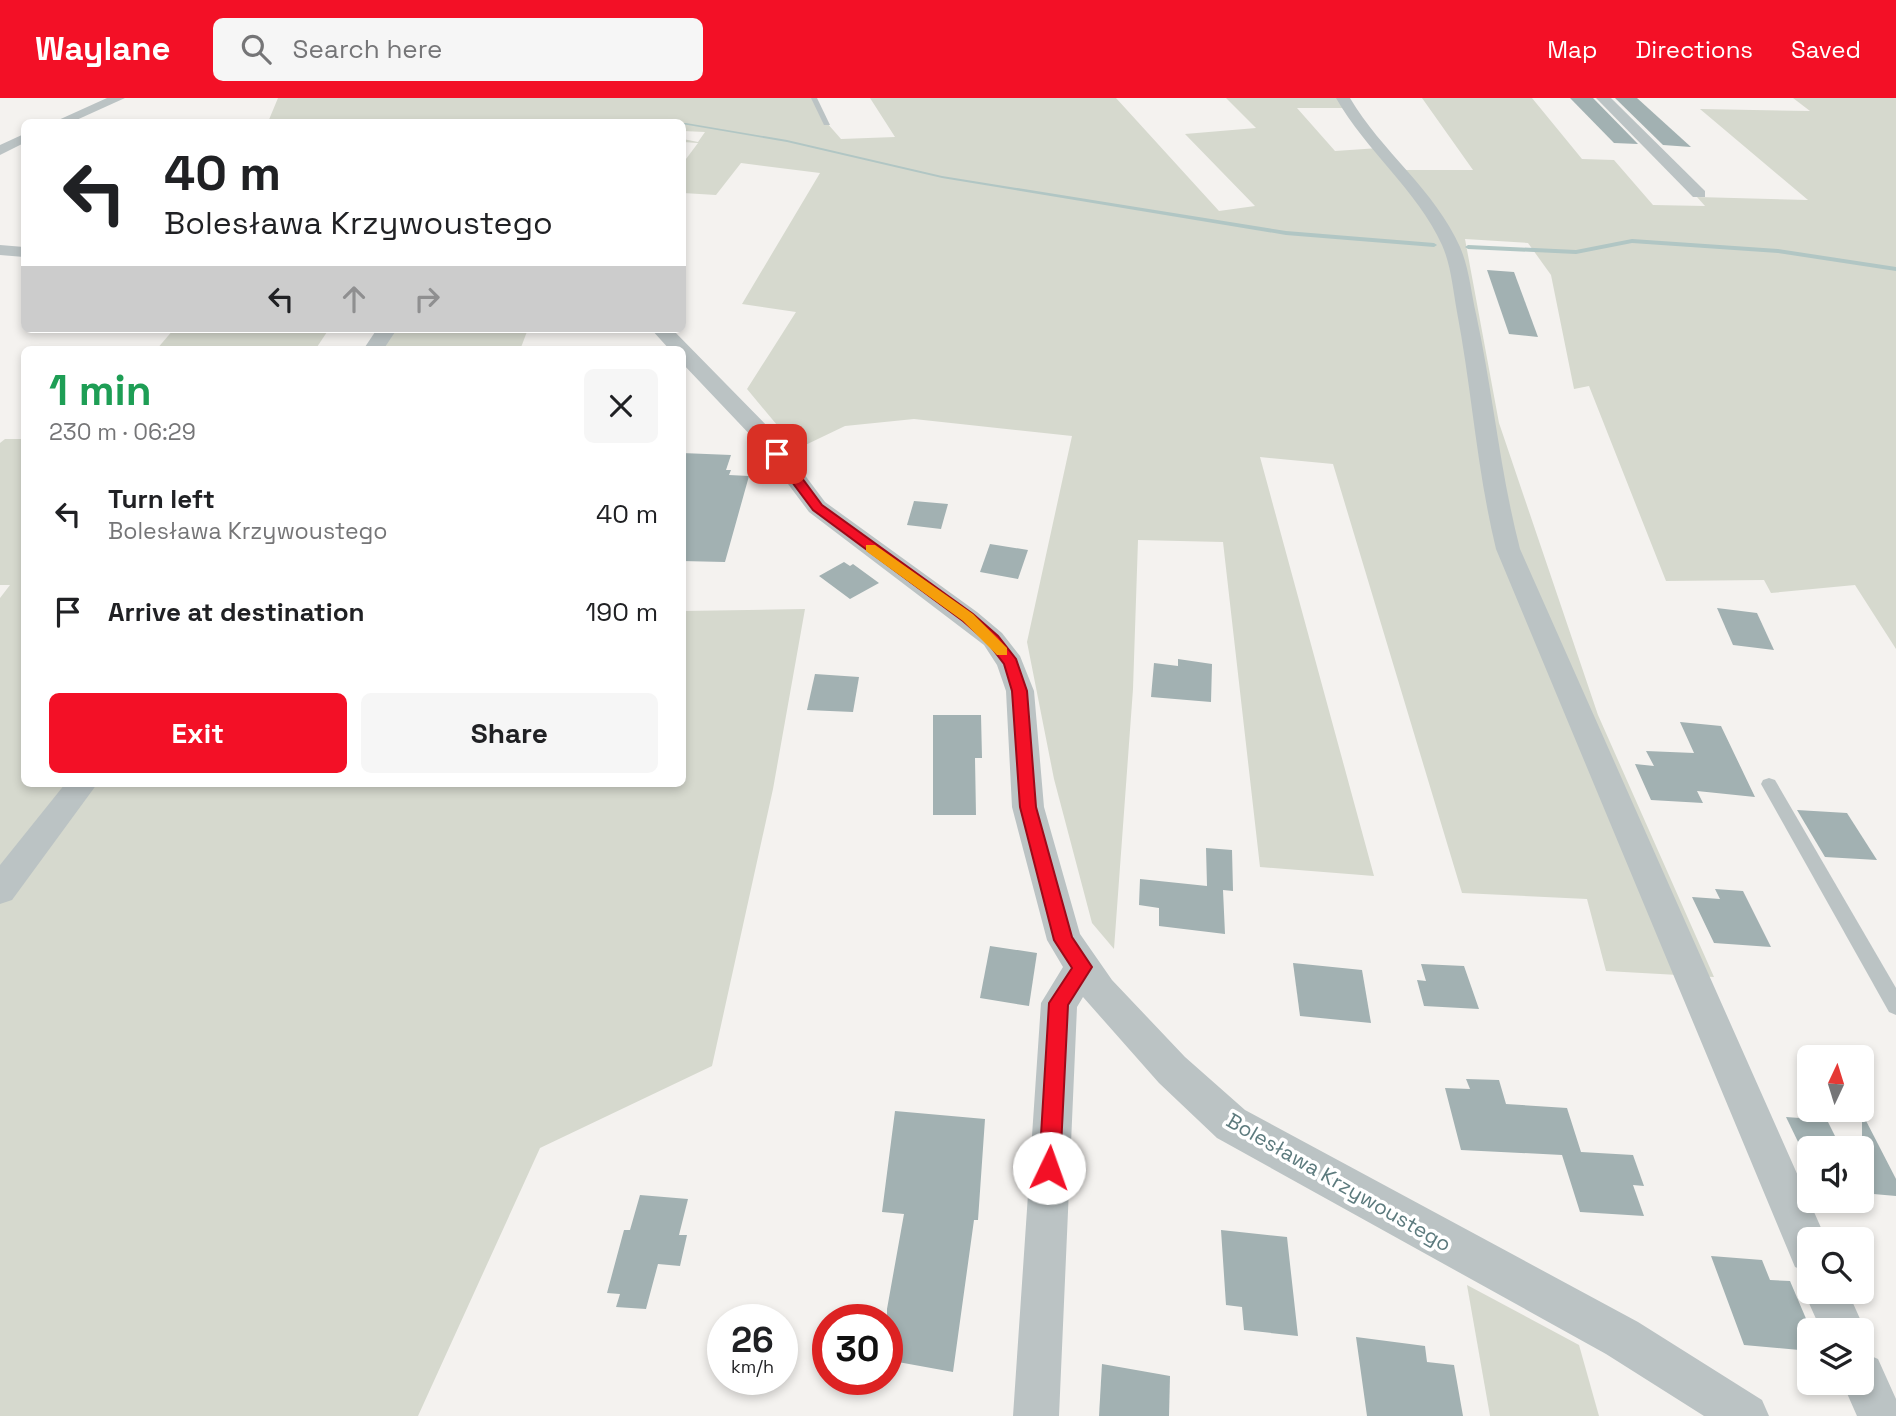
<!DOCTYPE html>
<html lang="en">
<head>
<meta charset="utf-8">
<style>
	body { margin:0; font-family:"Space Grotesk",sans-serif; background:#f6f6f6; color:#202124; height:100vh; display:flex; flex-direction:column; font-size:26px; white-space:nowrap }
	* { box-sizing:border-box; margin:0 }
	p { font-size:23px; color:#757577 }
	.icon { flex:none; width:38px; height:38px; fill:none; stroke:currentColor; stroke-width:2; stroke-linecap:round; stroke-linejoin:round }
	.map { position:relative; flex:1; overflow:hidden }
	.details { position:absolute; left:21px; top:248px; width:665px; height:441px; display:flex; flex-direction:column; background:#fff; border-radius:10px; box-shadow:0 4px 10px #0003 }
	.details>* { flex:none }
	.guide { position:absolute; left:21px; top:21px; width:665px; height:214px; border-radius:10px; box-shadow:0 4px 10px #0003; background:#fff; color:#202124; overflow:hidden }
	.needle { width:46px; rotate:4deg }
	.controls { position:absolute; left:1797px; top:947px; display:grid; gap:14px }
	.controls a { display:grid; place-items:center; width:77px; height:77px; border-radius:10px; background:#fff; box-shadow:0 4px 10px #0003; font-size:35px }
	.speed { position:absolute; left:707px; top:1206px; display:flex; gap:14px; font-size:35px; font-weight:700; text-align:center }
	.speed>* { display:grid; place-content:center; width:91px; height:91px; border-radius:50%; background:#fff; box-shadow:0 4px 10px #0003; line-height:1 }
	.speed small { font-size:18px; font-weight:400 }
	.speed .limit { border:10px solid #d22; background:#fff; color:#111 }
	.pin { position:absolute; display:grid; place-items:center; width:60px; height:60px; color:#fff; margin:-30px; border-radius:14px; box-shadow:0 4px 10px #0006 }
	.me { position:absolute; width:77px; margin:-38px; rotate:3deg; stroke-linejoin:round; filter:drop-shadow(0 0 5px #0008) }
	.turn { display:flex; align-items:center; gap:24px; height:147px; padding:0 28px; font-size:32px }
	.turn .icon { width:91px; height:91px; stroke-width:2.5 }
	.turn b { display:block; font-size:49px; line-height:60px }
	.lanes { display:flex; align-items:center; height:66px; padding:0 28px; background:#0003; justify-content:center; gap:35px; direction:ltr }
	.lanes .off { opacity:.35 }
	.round { display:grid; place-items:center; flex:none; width:74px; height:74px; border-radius:10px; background:#f6f6f6 }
	.head { display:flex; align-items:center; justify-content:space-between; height:119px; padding:0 28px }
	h1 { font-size:42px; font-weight:700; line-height:52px; color:#1e9e55 }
	.button { display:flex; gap:14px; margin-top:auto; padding:14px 28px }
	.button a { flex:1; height:80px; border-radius:10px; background:#f31026; color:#fff; font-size:28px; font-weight:700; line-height:80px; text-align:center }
	.button a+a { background:#f6f6f6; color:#202124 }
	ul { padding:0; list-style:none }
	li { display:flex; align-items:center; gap:21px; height:98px; padding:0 28px }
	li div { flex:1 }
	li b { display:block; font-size:26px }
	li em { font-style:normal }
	header { display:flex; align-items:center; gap:42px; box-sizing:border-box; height:98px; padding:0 35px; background:#f31026; color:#fff }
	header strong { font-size:33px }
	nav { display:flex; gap:38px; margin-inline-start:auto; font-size:24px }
	.search { width:490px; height:63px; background:#f6f6f6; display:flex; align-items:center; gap:18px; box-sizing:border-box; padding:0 24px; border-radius:10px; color:#757577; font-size:26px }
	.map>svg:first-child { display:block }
	.green { fill:#d6d9ce }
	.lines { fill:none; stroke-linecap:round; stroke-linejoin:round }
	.stream { fill:#b1c6c4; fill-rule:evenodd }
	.building { fill:#a2b1b2 }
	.lane { fill:#bbc3c4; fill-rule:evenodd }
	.street { fill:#bbc3c4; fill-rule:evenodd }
	.route { fill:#f31026; stroke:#9e0a19; stroke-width:2 }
	.slow { fill:#f59e0b }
	.labels { text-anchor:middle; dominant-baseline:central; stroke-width:7; stroke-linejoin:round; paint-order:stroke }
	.street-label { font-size:21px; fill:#5c7a7d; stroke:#fff }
</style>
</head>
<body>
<header>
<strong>Waylane</strong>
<div class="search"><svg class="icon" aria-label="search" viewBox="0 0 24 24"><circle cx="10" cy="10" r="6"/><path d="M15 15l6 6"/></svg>Search here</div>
<nav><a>Map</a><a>Directions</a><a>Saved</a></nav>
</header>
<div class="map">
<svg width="1896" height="1318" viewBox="0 0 1896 1318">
	<rect width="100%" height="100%" fill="#f4f2ef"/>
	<g class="green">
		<polygon points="278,0 814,0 827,25 841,41 895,39 870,0 1116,0 1219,113 1255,108 1185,36 1256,30 1226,0 1344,0 1348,10 1297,10 1335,53 1379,50 1397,72 1473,72 1422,0 1532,0 1582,61 1614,62 1653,107 1705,108 1697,99 1808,102 1700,11 1810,13 1793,0 1896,0 1896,551 1855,487 1771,495 1764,482 1666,483 1589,288 1574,291 1551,177 1528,145 1465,141 1499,325 1598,617 1714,879 1606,873 1587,801 1462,795 1333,366 1260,359 1374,778 1260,769 1223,444 1138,442 1133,591 1114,851 1092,825 1054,681 1027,544 1072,338 914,321 845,328 797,351 747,291 796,214 742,206 820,75 741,65 716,97 683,95 683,65 698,45 683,44 683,41 698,44 705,34 683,33 682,24 268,24"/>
		<polygon points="174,231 329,231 315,252 156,252"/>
		<polygon points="393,231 528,231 520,252 381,252"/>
		<polygon points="5,341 24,341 24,686 682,686 683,513 805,511 773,691 712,968 540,1050 418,1318 0,1318 0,500 10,487 0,487 0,345"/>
		<polygon points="1467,1187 1579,1247 1599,1318 1490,1318"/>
	</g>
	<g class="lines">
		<g class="stream">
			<polygon points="680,24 787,42 942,78 1286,133 1434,145 1437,147 1434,149 1286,137 942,80 787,44 682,26 682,24"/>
			<polygon points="1632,141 1778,151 1896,169 1896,173 1778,155 1632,145 1576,156 1468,151 1465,149 1468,147 1576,152"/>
		</g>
	</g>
	<g class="building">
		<polygon points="1570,0 1593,0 1638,46 1614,45"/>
		<polygon points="1615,0 1637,0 1691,49 1663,47"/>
		<polygon points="1487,172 1514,174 1538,239 1509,236"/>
		<polygon points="682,355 731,357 726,372 731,372 729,377 749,378 725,464 682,463"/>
		<polygon points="914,403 948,406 941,431 907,427"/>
		<polygon points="990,446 1028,452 1018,481 980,474"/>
		<polygon points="844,464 850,468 853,466 879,485 850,501 819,478"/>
		<polygon points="1717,510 1757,515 1774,552 1733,547"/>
		<polygon points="1178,561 1212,566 1211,604 1151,599 1154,565 1178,568"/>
		<polygon points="815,576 859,579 853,614 807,612"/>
		<polygon points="933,617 981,617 982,660 975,660 976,717 933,717"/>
		<polygon points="1680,624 1721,628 1755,699 1697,693 1703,705 1651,702 1635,666 1654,668 1646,653 1694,655"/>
		<polygon points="1797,712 1847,715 1877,762 1825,759"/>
		<polygon points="1206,750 1232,752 1233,793 1223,792 1225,836 1159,828 1159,810 1139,807 1140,781 1207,788"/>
		<polygon points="1715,791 1743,793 1771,849 1714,845 1692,799 1720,801"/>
		<polygon points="990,848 1037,855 1029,908 980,900"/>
		<polygon points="1293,865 1362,872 1371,925 1300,918"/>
		<polygon points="1421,866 1464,868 1479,911 1424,908 1417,882 1426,883"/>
		<polygon points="1466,981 1499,982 1506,1006 1567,1010 1581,1054 1633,1057 1644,1088 1633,1087 1644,1118 1580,1114 1562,1057 1461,1052 1445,990 1470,991"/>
		<polygon points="895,1013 985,1021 978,1122 974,1122 953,1274 887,1262 887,1211 904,1116 882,1114"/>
		<polygon points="1862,1015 1896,1081 1896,1098 1862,1095"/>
		<polygon points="1786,1019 1827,1022 1841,1050 1801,1050"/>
		<polygon points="640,1097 688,1101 679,1137 687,1137 680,1168 658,1166 646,1211 616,1209 620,1196 607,1195 624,1132 630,1132"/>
		<polygon points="1221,1132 1287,1139 1298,1238 1244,1232 1242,1209 1226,1207"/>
		<polygon points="1711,1158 1762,1162 1770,1182 1790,1183 1810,1230 1810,1253 1744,1247"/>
		<polygon points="1356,1239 1425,1248 1427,1264 1454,1267 1463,1318 1367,1318"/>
		<polygon points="1102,1266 1170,1278 1169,1318 1099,1318"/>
	</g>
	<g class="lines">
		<g class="lane">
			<polygon points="811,0 817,0 830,27 824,27"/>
			<polygon points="1769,680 1775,682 1896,890 1896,917 1889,914 1761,686 1763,682"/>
		</g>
		<g class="street">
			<polygon points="107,0 125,0 72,24 54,24"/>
			<path d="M 1336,0 L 1350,0 C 1381,53 1435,92 1460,149 C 1469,170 1471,194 1476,216 C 1493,294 1500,374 1520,451 L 1826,1141 L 1810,1141 L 1810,1175 L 1795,1169 L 1496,451 C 1477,373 1472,293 1457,214 C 1453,192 1451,167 1442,147 C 1417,92 1366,53 1336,0 Z"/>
			<polygon points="1596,0 1611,0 1705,93 1705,99 1693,99"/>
			<polygon points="24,36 24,45 0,57 0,47"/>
			<polygon points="0,147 24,149 24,159 0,157"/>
			<polygon points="377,231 397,231 383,252 363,252"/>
			<polygon points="651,231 672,231 771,332 825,404 977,514 1002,535 1020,558 1034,593 1044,709 1080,836 1112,882 1185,959 1245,1012 1638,1224 1762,1302 1769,1318 1704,1318 1606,1256 1217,1040 1159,985 1083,899 1077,909 1059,1318 1013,1318 1041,905 1063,869 1047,842 1012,709 1006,593 997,567 984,547 809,414 755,342 682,265 682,252 670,252"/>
			<polygon points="65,686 97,686 12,802 0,806 0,767"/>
			<polygon points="1810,1182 1810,1194 1848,1194 1865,1232 1862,1239 1862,1232 1821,1232 1804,1194"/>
			<polygon points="1862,1254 1878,1261 1896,1301 1896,1318 1857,1318 1842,1284 1862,1284"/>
		</g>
	</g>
	<polygon class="route" points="773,353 782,353 822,407 973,516 998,538 1016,561 1027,593 1036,709 1072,839 1092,869 1068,907 1060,1070 1057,1078 1049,1081 1042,1078 1039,1070 1049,905 1072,870 1054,842 1020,709 1012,593 1004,566 988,545 963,523 813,412 771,356"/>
	<polygon class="slow" points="866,447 875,447 973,516 1007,550 1007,557 997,557 963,523 866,453"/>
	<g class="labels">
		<g class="street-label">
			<text transform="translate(1339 1084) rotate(30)">Bolesława Krzywoustego</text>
		</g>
	</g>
</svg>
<div class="controls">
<a><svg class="needle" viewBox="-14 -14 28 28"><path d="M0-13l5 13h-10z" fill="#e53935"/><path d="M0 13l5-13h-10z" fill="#757577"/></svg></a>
<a><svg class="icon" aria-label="sound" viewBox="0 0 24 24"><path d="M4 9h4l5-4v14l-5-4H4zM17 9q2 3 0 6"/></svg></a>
<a><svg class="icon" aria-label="search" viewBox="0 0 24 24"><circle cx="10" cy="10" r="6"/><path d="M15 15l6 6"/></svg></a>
<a><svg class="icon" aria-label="layers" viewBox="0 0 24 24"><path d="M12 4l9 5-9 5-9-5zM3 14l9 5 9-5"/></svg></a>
</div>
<div class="speed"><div>26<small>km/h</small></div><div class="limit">30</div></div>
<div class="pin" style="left:777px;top:356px;background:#d93025"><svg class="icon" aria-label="arrive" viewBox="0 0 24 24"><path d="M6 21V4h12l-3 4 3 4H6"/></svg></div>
<svg class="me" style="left:1049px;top:1070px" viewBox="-20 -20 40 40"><circle r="19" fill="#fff"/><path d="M0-13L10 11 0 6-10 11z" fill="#f31026"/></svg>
<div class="guide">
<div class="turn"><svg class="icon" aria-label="left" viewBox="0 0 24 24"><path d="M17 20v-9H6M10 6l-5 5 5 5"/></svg><div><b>40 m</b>Bolesława Krzywoustego</div></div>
<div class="lanes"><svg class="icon" aria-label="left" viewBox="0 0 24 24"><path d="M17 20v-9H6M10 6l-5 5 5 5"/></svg><svg class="icon off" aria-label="ahead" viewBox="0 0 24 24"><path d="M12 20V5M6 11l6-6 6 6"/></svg><svg class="icon off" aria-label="right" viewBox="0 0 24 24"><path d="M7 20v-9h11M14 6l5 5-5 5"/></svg></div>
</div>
<section class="details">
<div class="head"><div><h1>1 min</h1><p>230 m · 06:29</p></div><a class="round"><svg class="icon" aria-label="close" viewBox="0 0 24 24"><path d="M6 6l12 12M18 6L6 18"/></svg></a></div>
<ul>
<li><svg class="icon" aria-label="left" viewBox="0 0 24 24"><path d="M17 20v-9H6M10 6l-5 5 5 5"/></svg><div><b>Turn left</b><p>Bolesława Krzywoustego</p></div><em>40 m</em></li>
<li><svg class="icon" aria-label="arrive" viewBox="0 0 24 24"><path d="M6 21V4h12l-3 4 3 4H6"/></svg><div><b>Arrive at destination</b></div><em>190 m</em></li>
</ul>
<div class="button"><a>Exit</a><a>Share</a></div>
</section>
</div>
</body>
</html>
